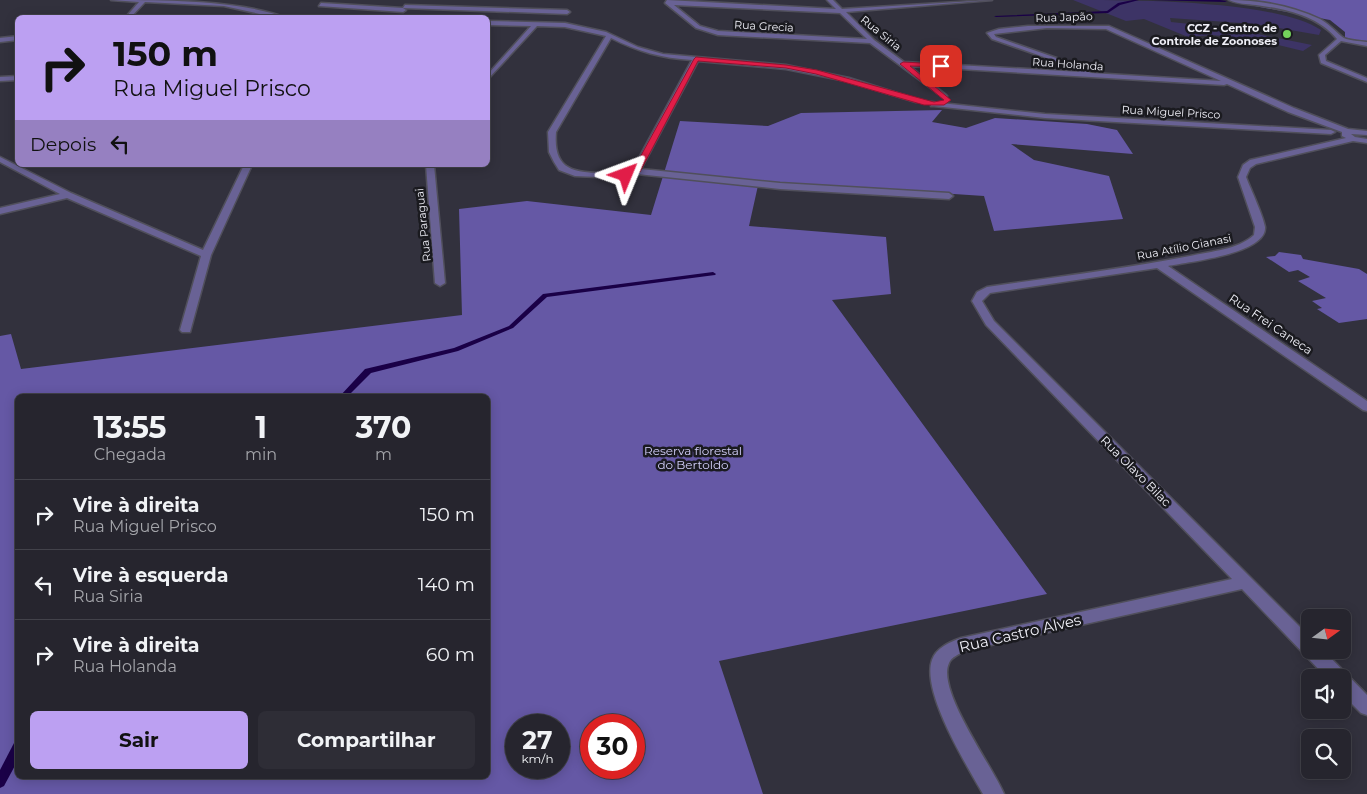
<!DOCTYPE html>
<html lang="pt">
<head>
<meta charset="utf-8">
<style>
	body { margin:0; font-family:Montserrat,sans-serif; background:#2e2d36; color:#f1f3f6; height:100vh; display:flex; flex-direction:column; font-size:19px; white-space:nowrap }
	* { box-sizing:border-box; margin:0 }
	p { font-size:16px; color:#a4a5aa }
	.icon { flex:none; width:28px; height:28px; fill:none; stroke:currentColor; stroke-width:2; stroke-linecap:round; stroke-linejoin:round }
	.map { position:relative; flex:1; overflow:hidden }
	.drawer { position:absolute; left:15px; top:394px; width:475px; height:385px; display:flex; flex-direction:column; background:#26252e; border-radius:8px; box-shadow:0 2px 12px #0003,0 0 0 1px #42424a }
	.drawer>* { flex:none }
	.top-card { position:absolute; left:15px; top:15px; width:475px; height:152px; border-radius:8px; box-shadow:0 2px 12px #0003,0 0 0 1px #42424a; background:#bca0f2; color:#111; overflow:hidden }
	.needle { width:32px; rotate:75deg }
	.controls { position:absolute; left:1301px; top:609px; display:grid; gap:10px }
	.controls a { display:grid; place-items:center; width:50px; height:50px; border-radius:8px; background:#26252e; box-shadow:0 2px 12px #0003,0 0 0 1px #42424a; font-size:25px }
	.speed { position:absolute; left:505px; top:714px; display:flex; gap:10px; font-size:25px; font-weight:700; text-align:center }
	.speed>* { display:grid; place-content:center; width:65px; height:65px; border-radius:50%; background:#26252e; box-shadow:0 2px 12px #0003,0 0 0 1px #42424a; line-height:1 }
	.speed small { font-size:12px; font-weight:400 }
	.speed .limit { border:8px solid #d22; background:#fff; color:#111 }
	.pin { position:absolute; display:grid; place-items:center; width:42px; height:42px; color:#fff; margin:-21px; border-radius:10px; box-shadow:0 2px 8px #0006 }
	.me { position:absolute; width:55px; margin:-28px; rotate:46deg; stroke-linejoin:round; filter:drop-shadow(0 0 4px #0008) }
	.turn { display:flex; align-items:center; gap:18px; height:105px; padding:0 15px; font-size:22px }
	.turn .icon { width:65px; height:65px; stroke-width:2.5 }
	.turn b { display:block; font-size:35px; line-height:42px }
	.then { display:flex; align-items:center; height:48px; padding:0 15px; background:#0003; gap:10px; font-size:19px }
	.eta { display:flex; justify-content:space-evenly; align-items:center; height:85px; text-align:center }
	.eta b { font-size:30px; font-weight:700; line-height:35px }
	.cta { display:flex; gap:10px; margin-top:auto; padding:10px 15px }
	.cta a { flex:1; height:58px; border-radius:8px; background:#bca0f2; color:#111; font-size:20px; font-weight:700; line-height:58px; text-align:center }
	.cta a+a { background:#2e2d36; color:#f1f3f6 }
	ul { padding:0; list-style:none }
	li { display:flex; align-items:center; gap:15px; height:70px; padding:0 15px; border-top:1px solid #42424a }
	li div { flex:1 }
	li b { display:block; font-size:19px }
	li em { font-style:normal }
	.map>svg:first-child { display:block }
	.green { fill:#3d3466 }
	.forest { fill:#6558a5; fill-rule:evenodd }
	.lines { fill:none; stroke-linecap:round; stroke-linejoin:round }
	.stream { fill:#1a0047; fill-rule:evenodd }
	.minor-casing { stroke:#504f5b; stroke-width:3 }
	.minor { fill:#696295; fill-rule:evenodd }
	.route { fill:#e11d48; stroke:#92132f }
	.poi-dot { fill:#74d25b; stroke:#1a1a1f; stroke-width:2 }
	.labels { text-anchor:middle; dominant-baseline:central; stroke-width:5; stroke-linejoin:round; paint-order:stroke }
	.far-street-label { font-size:11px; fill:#efeff7; stroke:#1a1a1f }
	.far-poi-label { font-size:11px; font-weight:bold; fill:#efeff7; stroke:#1a1a1f; text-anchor:end }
	.street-label { font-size:12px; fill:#efeff7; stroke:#1a1a1f }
	.park-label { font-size:12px; fill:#d3cffa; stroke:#1a1a1f }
	.near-street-label { font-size:15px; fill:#efeff7; stroke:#1a1a1f }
</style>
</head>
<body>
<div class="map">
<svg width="1367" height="794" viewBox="0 0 1367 794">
	<rect width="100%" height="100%" fill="#32313d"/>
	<path class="green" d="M 1073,0 C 1133,0 1276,0 1321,30 L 1319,35 L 1255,24 L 1170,18 L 1171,22 L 1228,28 L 1312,45 L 1303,51 L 1254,39 L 1212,35 L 1188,37 L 1144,19 L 1126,21 Z"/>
	<g class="forest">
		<polygon points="1235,0 1367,0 1367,42 1345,38 1345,32 1330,20 1233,2"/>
		<path d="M 942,110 L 932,122 L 966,128 L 995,118 L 1087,124 L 1117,130 L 1133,154 L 1011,144 L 1034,160 L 1109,176 L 1123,219 L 994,231 L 984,196 L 759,181 L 749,226 L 886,237 L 891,294 L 832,300 L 1047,594 L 719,661 L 763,794 L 0,794 L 0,336 L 11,334 L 21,369 L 462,315 L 459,209 L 527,201 L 651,215 L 680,121 L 768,126 L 801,113 ZM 18,396 L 488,396 L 488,776 L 18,776 ZM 516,725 L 559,725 L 559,768 L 516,768 ZM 591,725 L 634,725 L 634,768 L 591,768 Z"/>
		<polygon points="1279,252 1301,255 1303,259 1359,269 1367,274 1367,319 1339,323 1317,309 1322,308 1312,301 1326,298 1298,281 1310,277 1298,270 1289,272 1266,257 1275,256"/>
	</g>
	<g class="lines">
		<g class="stream">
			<polygon points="1133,0 1139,0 1120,5 1108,13 996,17 994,16 1107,11 1118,3"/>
			<polygon points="1150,0 1220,0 1227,1 1225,2"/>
			<polygon points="713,272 716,274 715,275 547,297 513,328 458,351 371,373 348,396 340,396 365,369 454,348 509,326 543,294"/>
			<polygon points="18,742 18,760 4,786 0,788 0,770 14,743"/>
		</g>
		<defs>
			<g id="minor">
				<path d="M 111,0 C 163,0 240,0 287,18 L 278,18 L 224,6 L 145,2 L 130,18 L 125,18 L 139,2 Z"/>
				<path d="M 667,0 L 836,9 L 827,0 L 833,0 L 842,9 L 992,0 L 846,12 L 874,40 L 904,62 L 1080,72 L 1061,63 L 992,39 L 987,33 L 999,29 L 1028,26 L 1109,26 L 1294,108 L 1348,129 L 1367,131 L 1367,135 L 1351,134 L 1355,137 L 1367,139 L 1367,143 L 1353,141 L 1256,164 L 1250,168 L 1246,177 C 1251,190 1263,215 1265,227 C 1267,254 1187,262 1168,266 L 1367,401 L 1367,411 L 1363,410 L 1157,268 L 990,293 L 982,301 L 994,321 L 1310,637 L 1310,650 L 1323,650 L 1367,695 L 1367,715 L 1361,713 L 1342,694 L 1342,678 L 1327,678 L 1242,589 L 964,651 C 960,654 951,657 949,663 C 936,690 993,767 1004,794 L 983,794 C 967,766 921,692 932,660 C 936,648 950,642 961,638 L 1232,579 L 986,325 L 972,301 L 977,292 L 987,287 C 1055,277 1123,269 1190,256 C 1212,251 1237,250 1254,235 L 1255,227 L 1238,177 L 1243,165 L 1250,160 L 1346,138 L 1342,136 L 1342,132 L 1288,112 L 1227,84 L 1224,85 L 909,66 L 946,95 L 947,96 L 944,98 L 870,43 L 718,35 L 696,28 L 665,3 ZM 674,5 L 840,13 L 867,39 L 718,31 L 700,26 ZM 1047,28 L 1106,29 L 1221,81 L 1091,73 L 1065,61 L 996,37 L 994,34 Z"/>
				<path d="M 1229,0 C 1260,0 1292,6 1320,19 C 1329,24 1334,30 1341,36 C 1346,41 1360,41 1367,42 L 1367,46 L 1341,41 L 1325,55 L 1326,61 L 1367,78 L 1367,82 L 1321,63 L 1319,55 L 1337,39 C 1317,15 1285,9 1256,5 C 1247,4 1237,4 1229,0 Z"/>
				<polygon points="321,3 403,8 406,10 403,12 319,6"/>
				<polygon points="405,5 567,10 570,12 567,14 403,8"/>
				<path d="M 488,21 L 565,23 L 606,32 L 638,47 L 663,54 L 786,65 L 849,78 L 919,100 L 916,102 L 846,81 L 786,69 L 698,61 L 641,169 L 780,183 L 949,193 L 953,196 L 949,199 L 780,189 L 637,174 L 621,178 L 575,176 L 559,170 L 554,162 L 549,152 L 548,132 L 606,36 L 565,27 L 537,26 L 488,79 L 488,74 L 531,26 L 488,25 ZM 611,38 C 639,52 661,58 692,60 L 633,169 C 623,174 612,172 602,173 C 571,173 553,168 556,132 Z"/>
				<polygon points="18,36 18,40 0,42 0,38"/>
				<polygon points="18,76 18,80 0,81 0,77"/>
				<polygon points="931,102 1045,114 1331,130 1335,132 1331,134 1045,118 934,106 931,106"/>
				<polygon points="0,157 71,193 203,250 244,165 252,165 211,255 190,332 182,332 180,330 201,256 67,198 0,214 0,208 60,194 0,162"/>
				<polygon points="426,165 434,165 445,283 440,286 435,283"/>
			</g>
		</defs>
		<use href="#minor" class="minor-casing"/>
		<use href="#minor" class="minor"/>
	</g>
	<polygon class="route" points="696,57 786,65 817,70 934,102 944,100 900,64 903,62 941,64 943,67 910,66 951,100 944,105 924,105 816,74 786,68 698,61 640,172 629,177 623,177 623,173 633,170 694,59"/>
	<circle class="poi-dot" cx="1287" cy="34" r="5"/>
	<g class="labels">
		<g class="far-street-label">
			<text transform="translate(1064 17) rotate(-2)">Rua Japão</text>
			<text transform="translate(764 26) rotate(3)">Rua Grecia</text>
			<text transform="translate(881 33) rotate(39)">Rua Siria</text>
			<text transform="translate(1068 64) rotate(4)">Rua Holanda</text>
			<text transform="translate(1171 112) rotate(3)">Rua Miguel Prisco</text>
			<text transform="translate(423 225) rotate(-96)">Rua Paraguai</text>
			<text transform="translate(1184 247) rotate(-11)">Rua Atílio Gianasi</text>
		</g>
		<g class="far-poi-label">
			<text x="1277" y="28">CCZ - Centro de<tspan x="1277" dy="13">Controle de Zoonoses</tspan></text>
		</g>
		<g class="street-label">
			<text transform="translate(1271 324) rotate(34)">Rua Frei Caneca</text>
			<text transform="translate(1136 471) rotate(45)">Rua Olavo Bilac</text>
		</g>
		<g class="park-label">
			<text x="693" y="450">Reserva florestal<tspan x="693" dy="14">do Bertoldo</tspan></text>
		</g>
		<g class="near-street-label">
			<text transform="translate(1020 633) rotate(-13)">Rua Castro Alves</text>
		</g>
	</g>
</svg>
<div class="controls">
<a><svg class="needle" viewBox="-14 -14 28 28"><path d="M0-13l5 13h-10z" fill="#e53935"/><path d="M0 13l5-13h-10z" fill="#a4a5aa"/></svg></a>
<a><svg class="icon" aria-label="sound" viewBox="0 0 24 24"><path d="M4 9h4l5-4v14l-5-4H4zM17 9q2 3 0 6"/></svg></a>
<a><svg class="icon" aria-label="search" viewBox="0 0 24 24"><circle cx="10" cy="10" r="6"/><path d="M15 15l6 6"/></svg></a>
</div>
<div class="speed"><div>27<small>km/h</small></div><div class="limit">30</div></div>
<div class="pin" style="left:941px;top:66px;background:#d93025"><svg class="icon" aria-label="arrive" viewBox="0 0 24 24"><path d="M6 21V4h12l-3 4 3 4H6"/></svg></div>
<svg class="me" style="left:626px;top:175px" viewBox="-20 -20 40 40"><path d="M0-17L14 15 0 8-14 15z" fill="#e11d48" stroke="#fff" stroke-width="4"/></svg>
<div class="top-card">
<div class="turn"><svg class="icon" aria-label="right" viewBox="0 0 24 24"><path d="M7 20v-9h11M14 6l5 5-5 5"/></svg><div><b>150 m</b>Rua Miguel Prisco</div></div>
<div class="then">Depois<svg class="icon" aria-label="left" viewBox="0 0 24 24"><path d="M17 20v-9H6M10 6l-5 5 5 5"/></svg></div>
</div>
<section class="drawer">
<div class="eta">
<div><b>13:55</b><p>Chegada</p></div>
<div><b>1</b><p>min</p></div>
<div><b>370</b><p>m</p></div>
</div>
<ul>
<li><svg class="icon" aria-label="right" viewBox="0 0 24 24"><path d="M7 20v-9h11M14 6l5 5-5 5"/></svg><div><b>Vire à direita</b><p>Rua Miguel Prisco</p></div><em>150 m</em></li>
<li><svg class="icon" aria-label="left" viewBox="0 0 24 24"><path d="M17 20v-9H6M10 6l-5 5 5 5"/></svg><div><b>Vire à esquerda</b><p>Rua Siria</p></div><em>140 m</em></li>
<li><svg class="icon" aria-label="right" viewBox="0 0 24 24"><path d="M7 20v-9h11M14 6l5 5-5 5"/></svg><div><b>Vire à direita</b><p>Rua Holanda</p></div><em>60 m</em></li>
</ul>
<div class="cta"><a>Sair</a><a>Compartilhar</a></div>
</section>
</div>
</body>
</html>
